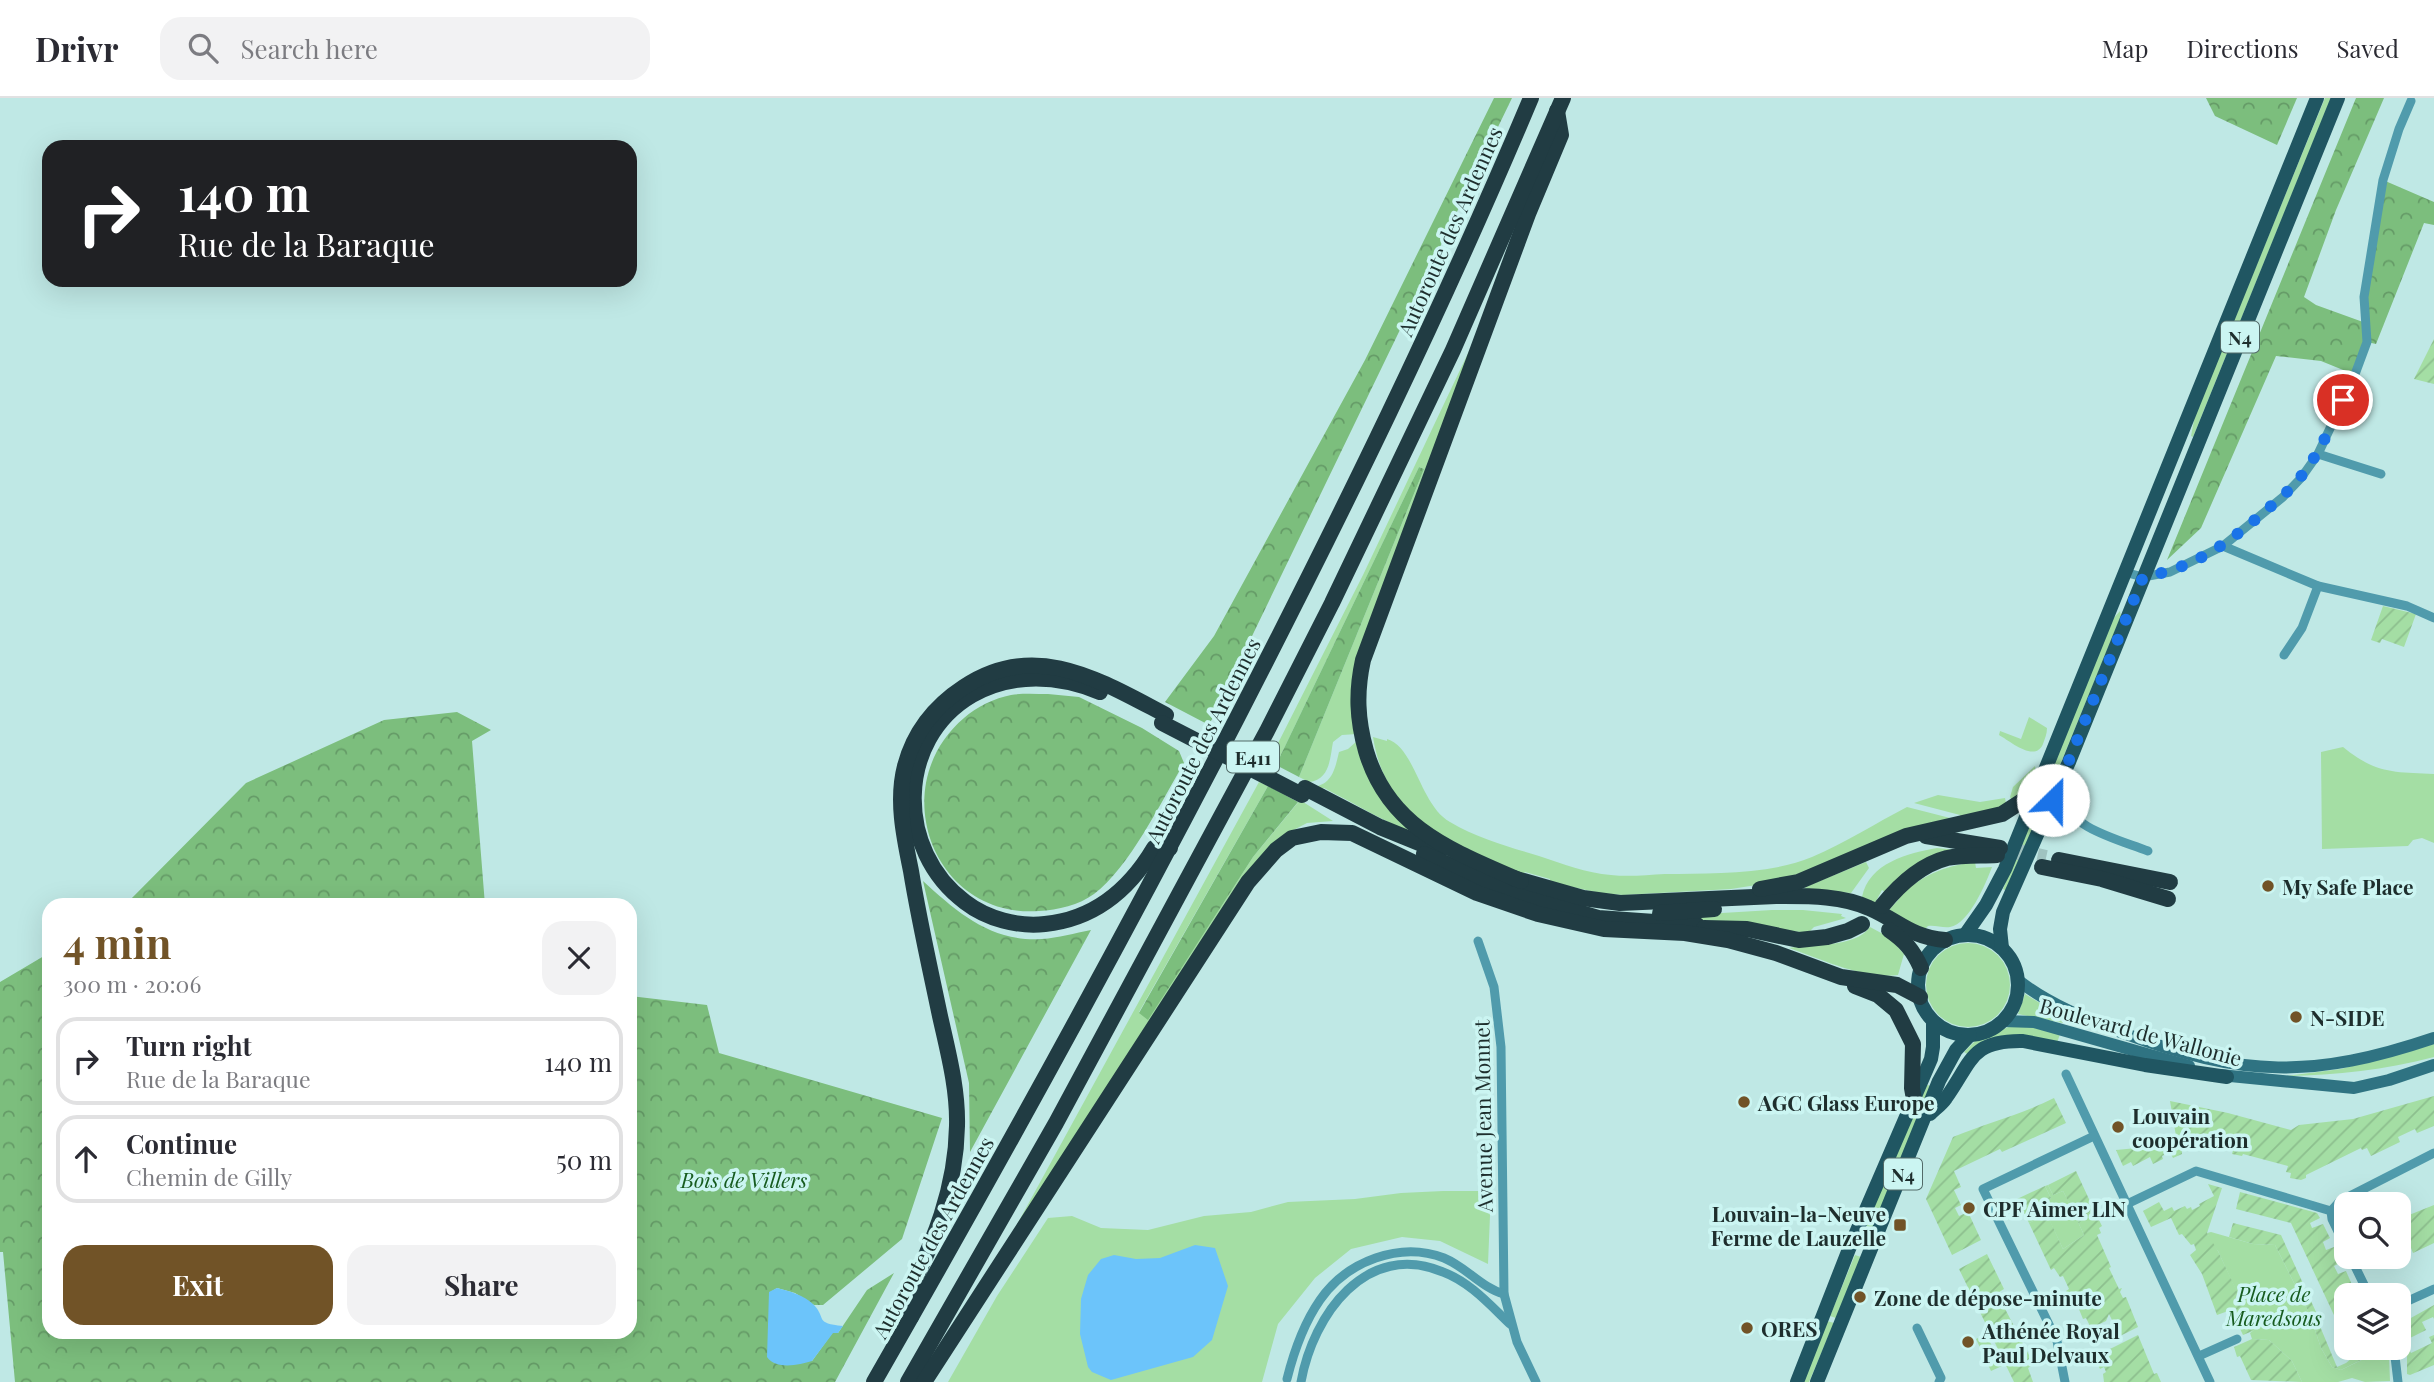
<!DOCTYPE html>
<html lang="en">
<head>
<meta charset="utf-8">
<style>
	body { margin:0; font-family:"Playfair Display",serif; background:#f2f2f3; color:#2b2b33; height:100vh; display:flex; flex-direction:column; font-size:26px; white-space:nowrap }
	* { box-sizing:border-box; margin:0 }
	p { font-size:23px; color:#7c7c81 }
	.icon { flex:none; width:38px; height:38px; fill:none; stroke:currentColor; stroke-width:2; stroke-linecap:round; stroke-linejoin:round }
	.map { position:relative; flex:1; overflow:hidden }
	.panel { position:absolute; left:42px; top:800px; width:595px; height:441px; display:flex; flex-direction:column; background:#fff; border-radius:21px; box-shadow:0 7px 28px #0002 }
	.panel>* { flex:none }
	.banner { position:absolute; left:42px; top:42px; width:595px; height:147px; border-radius:21px; box-shadow:0 7px 28px #0002; background:#202124; color:#fff; overflow:hidden }
	.controls { position:absolute; left:2334px; top:1094px; display:grid; gap:14px }
	.controls a { display:grid; place-items:center; width:77px; height:77px; border-radius:14px; background:#fff; box-shadow:0 7px 28px #0002; font-size:35px }
	.pin { position:absolute; display:grid; place-items:center; width:60px; height:60px; color:#fff; margin:-30px; border:4px solid #fff; border-radius:50%; box-shadow:0 2px 7px #0007 }
	.me { position:absolute; width:77px; margin:-38px; rotate:23deg; stroke-linejoin:round; filter:drop-shadow(0 0 5px #0008) }
	.turn { display:flex; align-items:center; gap:24px; height:147px; padding:0 21px; font-size:32px }
	.turn .icon { width:91px; height:91px; stroke-width:2.5 }
	.turn b { display:block; font-size:49px; line-height:60px }
	.round { display:grid; place-items:center; flex:none; width:74px; height:74px; border-radius:21px; background:#f2f2f3 }
	.summary { display:flex; align-items:center; justify-content:space-between; height:119px; padding:0 21px }
	h1 { font-size:42px; font-weight:700; line-height:52px; color:#715327 }
	.primary-button { display:flex; gap:14px; margin-top:auto; padding:14px 21px }
	.primary-button a { flex:1; height:80px; border-radius:21px; background:#715327; color:#fff; font-size:28px; font-weight:700; line-height:80px; text-align:center }
	.primary-button a+a { background:#f2f2f3; color:#2b2b33 }
	ul { padding:0; list-style:none }
	li { display:flex; align-items:center; gap:21px; height:88px; margin:0 14px 10px; padding:0 7px; border:4px solid #e1e1e2; border-radius:21px }
	li div { flex:1 }
	li b { display:block; font-size:26px }
	li em { font-style:normal }
	header { display:flex; align-items:center; gap:42px; box-sizing:border-box; height:98px; padding:0 35px; background:#fff; border-bottom:2px solid #e1e1e2 }
	header strong { font-size:33px }
	nav { display:flex; gap:38px; margin-inline-start:auto; font-size:24px }
	.search { width:490px; height:63px; background:#f2f2f3; display:flex; align-items:center; gap:18px; box-sizing:border-box; padding:0 24px; border-radius:21px; color:#7c7c81; font-size:26px }
	.map>svg:first-child { display:block }
	.green { fill:#a4dea4 }
	.forest { fill:url(#forest-crowns) }
	.garden { fill:url(#garden-furrows) }
	.water { fill:#6cc4fa }
	.lines { fill:none; stroke-linecap:round; stroke-linejoin:round }
	.highway-tunnel { stroke:#9fc3c0; stroke-width:16; stroke-dasharray:16 8; stroke-linecap:butt }
	.street { stroke:#509bac; stroke-width:9 }
	.secondary { stroke:#2f7382; stroke-width:12 }
	.primary { stroke:#205662; stroke-width:14 }
	.highway { stroke:#213c43; stroke-width:16 }
	.highway-bridge { stroke:#213c43; stroke-width:16 }
	.route { stroke:#1a73e8; stroke-width:12; stroke-dasharray:0 21.6 }
	.poi-dot { fill:#715327; stroke:#cbf5f2; stroke-width:2.5 }
	.labels { text-anchor:middle; dominant-baseline:central; stroke-width:7; stroke-linejoin:round; paint-order:stroke }
	.shield { fill:#cbf5f2; stroke:#526a68; stroke-width:2 }
	.shield-label { font-size:19px; font-weight:bold; fill:#1e2e2d }
	.street-label { font-size:21px; fill:#1e2e2d; stroke:#cbf5f2 }
	.poi-label { font-size:21px; font-weight:bold; fill:#1e2e2d; stroke:#cbf5f2; text-anchor:start }
	.park-label { font-size:21px; font-style:italic; fill:#175c1f; stroke:#cbf5f2 }
</style>
</head>
<body>
<header>
<strong>Drivr</strong>
<div class="search"><svg class="icon" aria-label="search" viewBox="0 0 24 24"><circle cx="10" cy="10" r="6"/><path d="M15 15l6 6"/></svg>Search here</div>
<nav><a>Map</a><a>Directions</a><a>Saved</a></nav>
</header>
<div class="map">
<svg width="2434" height="1284" viewBox="0 0 2434 1284">
	<defs>
		<pattern id="forest-crowns" width="20" height="18" patternUnits="userSpaceOnUse" patternTransform="scale(1.75)"><rect width="20" height="18" fill="#7cbe7d"/><path d="M2 6a3 3 0 1 1 6 0M12 15a3 3 0 1 1 6 0" fill="none" stroke="#659b67"/></pattern>
		<pattern id="garden-furrows" width="10" height="10" patternUnits="userSpaceOnUse" patternTransform="scale(1.75)"><rect width="10" height="10" fill="#a4dea4"/><path d="M-1 1l2-2M0 10L10 0M9 11l2-2" fill="none" stroke="#8dbf8e"/></pattern>
	</defs>
	<rect width="100%" height="100%" fill="#bfe8e5"/>
	<g class="green">
		<polygon points="2325,0 2331,0 2193,339 2191,338 2195,317"/>
		<path d="M 1469,253 L 1472,254 L 1376,516 L 1357,636 L 1342,637 L 1333,644 C 1330,660 1330,682 1309,684 L 1299,679 L 1424,371 L 1419,369 L 1276,667 L 1269,663 L 1363,477 Z"/>
		<polygon points="2120,513 2121,518 2008,794 2003,791 2113,521"/>
		<path d="M 2029,619 L 2047,630 C 2047,636 2045,640 2043,646 C 2035,665 2010,643 1999,637 L 2000,633 L 2021,641 Z"/>
		<path d="M 1373,639 L 1387,643 L 1387,641 C 1415,649 1420,707 1450,724 C 1477,740 1509,749 1539,758 C 1563,766 1586,775 1611,777 C 1628,779 1647,777 1665,776 C 1710,775 1770,777 1812,759 C 1845,745 1876,725 1907,709 L 1954,721 L 1776,784 L 1731,791 L 1623,797 L 1600,795 L 1549,784 L 1550,781 L 1525,774 L 1524,776 C 1453,745 1387,726 1373,639 Z"/>
		<path d="M 1357,643 L 1421,739 C 1387,725 1357,707 1324,690 L 1318,692 L 1311,689 C 1332,688 1335,671 1339,654 L 1348,651 Z"/>
		<path d="M 2343,649 C 2376,676 2394,674 2434,676 L 2434,745 L 2422,740 L 2413,742 L 2408,748 L 2322,751 L 2321,654 Z"/>
		<path d="M 2035,668 C 2038,681 2024,696 2013,705 L 2010,699 L 2013,689 Z"/>
		<polygon points="1259,684 1268,688 1139,914 1148,921 1253,759 1300,702 1333,723 1307,725 1282,738 1003,1152"/>
		<polygon points="1938,697 1980,704 2005,700 2007,710 1961,720 1960,717 1914,705"/>
		<path d="M 1937,750 L 1957,752 L 1885,794 L 1882,792 L 1875,805 L 1862,799 C 1869,765 1908,755 1937,750 Z"/>
		<polygon points="1866,764 1869,770 1851,795 1806,792 1805,789"/>
		<path d="M 1975,764 L 1976,770 L 1992,769 C 1986,785 1969,826 1950,829 C 1943,830 1935,827 1928,828 L 1922,834 L 1889,812 L 1899,801 L 1897,800 C 1921,778 1943,768 1975,764 Z"/>
		<polygon points="1772,812 1803,812 1842,816 1841,818 1846,820 1814,829 1808,835 1672,818"/>
		<path d="M 1870,829 L 1883,836 L 1884,834 L 1904,856 L 1898,877 C 1865,882 1821,861 1789,850 C 1811,845 1854,851 1870,829 Z"/>
		<circle cx="1968" cy="887" r="42"/>
		<polygon points="2025,896 2065,920 2063,925 2018,916"/>
		<polygon points="2011,928 2031,929 2060,936 2057,945 2033,940 1969,957 1964,954 1975,943"/>
		<path d="M 2434,946 L 2434,959 C 2385,972 2337,977 2286,978 L 2341,971 Z"/>
		<polygon points="1924,986 1931,988 1864,1152 1858,1149"/>
		<polygon points="2048,1087 2053,1097 2063,1093 2077,1120 2094,1112 2096,1116 2078,1124 2084,1137 2063,1151 2047,1117 2029,1125 2027,1121 2044,1112 2041,1105 2051,1100 2045,1088"/>
		<polygon points="1443,1093 1491,1093 1488,1166 1440,1143 1402,1139 1351,1151 1315,1180 1278,1226 1262,1284 948,1284 997,1198 1048,1120 1072,1118 1101,1130 1148,1132 1204,1118 1251,1114 1288,1104 1355,1101 1401,1095"/>
		<polygon points="2211,1134 2253,1146 2275,1147 2310,1217 2321,1250 2332,1269 2341,1272 2384,1251 2389,1257 2390,1283 2365,1284 2352,1280 2338,1284 2302,1284 2292,1263 2269,1242 2252,1241 2250,1235 2254,1232 2218,1153 2213,1147 2207,1135"/>
		<polygon points="1855,1157 1861,1159 1836,1220 1830,1218"/>
		<polygon points="1827,1223 1834,1225 1809,1284 1802,1284"/>
		<polygon points="1986,1236 2002,1268 1991,1273 1976,1241"/>
	</g>
	<g class="forest">
		<polygon points="1494,0 1512,0 1209,627 1165,604 1214,538 1365,262"/>
		<polygon points="2206,0 2297,0 2277,47 2215,18"/>
		<polygon points="2356,0 2384,0 2336,112 2304,199 2316,207 2363,224 2366,244 2353,276 2321,263 2276,258 2201,430 2167,462"/>
		<polygon points="2383,82 2434,104 2434,127 2424,125 2376,246 2367,244 2364,199"/>
		<polygon points="1419,369 1424,371 1299,679 1276,667"/>
		<path d="M 1048,596 L 1079,599 L 1142,630 L 1179,653 L 1184,665 C 1161,704 1129,770 1094,796 C 1079,807 1058,812 1039,813 C 933,821 884,688 964,620 C 976,609 995,600 1011,597 C 1023,595 1036,596 1048,596 Z"/>
		<polygon points="457,614 491,632 472,643 485,807 125,807 246,685 384,622"/>
		<polygon points="1268,688 1298,704 1253,759 1148,922 1139,915"/>
		<path d="M 923,783 C 958,815 991,844 1042,841 C 1058,840 1075,835 1091,832 L 970,1054 L 969,985 Z"/>
		<polygon points="49,855 49,1234 630,1234 630,898 707,907 719,955 942,1020 902,1141 823,1207 814,1207 795,1195 777,1190 769,1195 812,1263 833,1234 838,1235 867,1192 894,1175 835,1284 15,1284 3,1154 0,1154 0,884"/>
	</g>
	<g class="garden">
		<polygon points="2434,241 2434,286 2414,281"/>
		<polygon points="2383,508 2416,516 2404,549 2382,541 2380,545 2371,542"/>
		<polygon points="2434,998 2434,1028 2417,1035 2415,1031 2398,1039 2400,1044 2371,1058 2367,1050 2362,1052 2361,1050 2306,1077 2306,1080 2301,1082 2290,1080 2291,1075 2286,1074 2288,1068 2243,1056 2242,1058 2232,1056 2235,1045 2222,1041 2221,1044 2207,1041 2204,1035 2194,1040 2194,1038 2185,1039 2185,1042 2181,1043 2182,1056 2173,1060 2170,1054 2162,1058 2163,1061 2153,1066 2150,1059 2133,1068 2131,1064 2123,1068 2116,1052 2137,1050 2176,1038 2170,1003 2228,1015 2291,1032 2299,1027 2353,1021"/>
		<path d="M 2054,1000 L 2066,1025 L 2002,1054 L 2000,1051 L 1954,1073 L 1961,1089 L 1954,1092 L 1961,1107 L 1955,1110 L 1959,1118 L 1968,1114 L 1981,1142 L 1952,1157 L 1926,1101 L 1953,1039 C 1987,1025 2021,1017 2054,1000 Z"/>
		<polygon points="2076,1073 2094,1112 2077,1121 2063,1093 2053,1097 2048,1087"/>
		<polygon points="2208,1086 2222,1090 2207,1135 2218,1153 2255,1232 2243,1237 2231,1212 2217,1217 2202,1176 2190,1157 2196,1152 2194,1146 2191,1147 2182,1136 2179,1137 2171,1120 2151,1129 2143,1113 2159,1104 2164,1113 2172,1109 2174,1113 2185,1108 2187,1111 2191,1109 2192,1112 2200,1108 2199,1106 2214,1098"/>
		<polygon points="2045,1088 2051,1100 2042,1105 2044,1111 2027,1121 2017,1101"/>
		<polygon points="2240,1094 2317,1115 2320,1120 2310,1125 2312,1130 2323,1126 2330,1140 2323,1144 2326,1152 2334,1149 2342,1164 2334,1168 2338,1176 2346,1173 2353,1189 2346,1192 2348,1197 2347,1245 2291,1125 2236,1111"/>
		<polygon points="2434,1107 2434,1145 2413,1155 2411,1150 2399,1156 2399,1121"/>
		<polygon points="2047,1116 2063,1151 2084,1137 2078,1124 2096,1116 2102,1128 2099,1130 2101,1135 2097,1137 2111,1169 2109,1170 2119,1191 2122,1190 2120,1194 2123,1200 2126,1199 2138,1229 2120,1238 2109,1216 2106,1223 2091,1230 2086,1220 2083,1221 2074,1199 2070,1200 2066,1193 2069,1191 2063,1178 2060,1179 2054,1170 2051,1172 2029,1125"/>
		<polygon points="2233,1125 2281,1137 2321,1225 2319,1226 2337,1269 2346,1265 2352,1260 2351,1250 2373,1250 2375,1255 2341,1272 2332,1269 2321,1250 2310,1217 2275,1147 2253,1146 2229,1139"/>
		<polygon points="1987,1156 2004,1191 1999,1194 2001,1203 2030,1259 2028,1262 2031,1268 2028,1270 2033,1284 2014,1284 1959,1171"/>
		<polygon points="2434,1207 2434,1221 2433,1219 2422,1224 2426,1232 2404,1243 2411,1255 2432,1245 2429,1239 2434,1237 2434,1267 2410,1277 2407,1276 2407,1253 2399,1237 2399,1221 2402,1225"/>
		<polygon points="2138,1237 2154,1276 2157,1275 2161,1284 2104,1284 2103,1276 2106,1274 2104,1269 2100,1271 2094,1259"/>
		<polygon points="2252,1241 2269,1242 2292,1263 2302,1284 2251,1282 2240,1258 2237,1259 2234,1249"/>
	</g>
	<g class="water">
		<polygon points="1195,1147 1215,1150 1228,1188 1212,1242 1193,1259 1111,1282 1092,1274 1088,1269 1080,1236 1081,1201 1088,1177 1101,1161 1114,1157 1136,1161 1160,1160"/>
		<path d="M 777,1190 C 789,1193 804,1197 814,1207 C 827,1221 814,1225 843,1228 L 838,1235 L 833,1235 L 812,1263 C 799,1267 776,1272 767,1259 L 769,1194 Z"/>
	</g>
	<g class="lines">
		<polyline class="highway-tunnel" points="2014,753 2046,760"/>
		<g class="street">
			<polyline points="2318,356 2381,376"/>
			<polyline points="2223,448 2318,488 2407,508 2434,520"/>
			<polyline points="2124,474 2143,479 2170,474 2223,448 2283,399 2301,380 2318,356 2354,279 2367,244 2364,199 2383,82 2399,31 2411,3"/>
			<polyline points="2284,557 2302,530 2318,488"/>
			<path d="M 2055,696 C 2073,731 2114,740 2148,753"/>
			<polyline points="1478,843 1494,889 1501,949 1504,1196 1517,1244 1536,1284"/>
			<polyline points="2066,976 2210,1284"/>
			<polyline points="2127,1106 2196,1073 2331,1113"/>
			<polyline points="2331,1113 2340,1103 2434,1055"/>
			<polyline points="2331,1113 2332,1121 2347,1152"/>
			<polyline points="2350,1158 2369,1197"/>
			<polyline points="2399,1207 2434,1191"/>
			<polyline points="1917,1230 1941,1280 1939,1284"/>
			<polyline points="2394,1250 2398,1284"/>
			<polyline points="2199,1258 2237,1241"/>
			<path d="M 1287,1281 C 1294,1253 1304,1225 1320,1202 C 1347,1163 1400,1143 1444,1160 C 1466,1169 1482,1190 1504,1196"/>
			<path d="M 1301,1284 C 1313,1217 1366,1142 1443,1174 C 1470,1184 1490,1207 1510,1226"/>
			<polyline points="2065,1284 2057,1243 1983,1091 2094,1038"/>
		</g>
		<g class="secondary">
			<path d="M 2019,883 C 2050,907 2086,921 2123,935 C 2243,979 2313,981 2434,940"/>
			<polyline points="2003,923 2034,924 2189,968"/>
			<polyline points="2220,977 2354,990 2389,982 2434,967"/>
		</g>
		<g class="primary">
			<polyline points="1965,837 1986,807 2005,771 2317,0"/>
			<circle cx="1968" cy="887" r="50"/>
			<polyline points="2002,850 2000,831 2003,814 2069,664 2338,0"/>
			<path d="M 1930,1016 C 1935,1011 1942,1006 1946,1000 C 1972,964 1970,942 2023,943 L 2145,967 L 2227,979"/>
			<polyline points="1797,1284 1849,1151 1931,961 1933,949 1933,923"/>
			<polyline points="1817,1284 1939,983 1956,952 1970,937"/>
		</g>
		<g class="highway">
			<path d="M 1100,594 C 1059,577 1013,574 972,597 C 895,642 896,753 965,804 C 987,821 1018,829 1045,826 C 1095,821 1129,792 1154,750 L 1170,750"/>
			<polyline points="1305,690 1380,729 1439,753"/>
			<polyline points="1926,738 2000,750"/>
			<polyline points="1424,756 1517,796 1598,820 1697,827"/>
			<polyline points="2059,762 2170,784"/>
			<polyline points="2042,769 2102,781 2168,801"/>
			<path d="M 1513,780 L 1583,800 L 1620,805 L 1776,798 C 1806,798 1841,797 1869,810 C 1899,823 1910,839 1945,842"/>
			<path d="M 1521,783 C 1453,753 1389,731 1366,653 C 1357,621 1356,594 1363,562 L 1528,116 L 1561,37 L 1557,13"/>
			<polyline points="1760,791 1798,784 1906,738 2002,716 2033,696"/>
			<path d="M 1882,808 C 1899,787 1920,767 1947,760 C 1963,757 1981,758 1997,757"/>
			<polyline points="1660,815 1714,811"/>
			<polyline points="1704,830 1747,831 1799,842 1827,839 1848,833 1862,826"/>
			<path d="M 1889,832 C 1905,843 1913,852 1921,870"/>
			<polyline points="1855,888 1878,897 1896,912 1913,946 1912,990 1914,1001"/>
			<path d="M 911,1219 L 906,1199 C 934,1145 956,1090 957,1028 C 958,991 948,954 940,918 C 930,870 919,822 911,773 C 904,739 896,702 905,668 C 914,634 935,608 964,589 C 1035,541 1101,583 1166,617"/>
			<path d="M 874,1284 C 999,1066 1120,846 1236,622 C 1341,418 1442,212 1531,0"/>
			<polyline points="908,1284 1056,1025 1267,633 1332,505 1453,252 1563,0"/>
			<polyline points="924,1284 1248,784 1276,752 1292,740 1321,734 1352,735 1477,795 1538,816 1604,831 1685,835 1728,842 1776,855 1841,879 1897,887 1920,899"/>
		</g>
		<polyline class="highway-bridge" points="1162,625 1302,697"/>
	</g>
	<g class="lines">
		<path class="route" d="M 2053,702 L 2143,479 C 2192,471 2227,446 2264,414 C 2277,403 2292,391 2302,377 C 2320,354 2331,328 2343,302"/>
	</g>
	<g class="poi-dot">
		<circle cx="2268" cy="788" r="7"/>
		<circle cx="2296" cy="919" r="7"/>
		<circle cx="1744" cy="1004" r="7"/>
		<circle cx="2118" cy="1029" r="7"/>
		<circle cx="1969" cy="1110" r="7"/>
		<rect x="1893" y="1120" width="14" height="14" rx="3.5"/>
		<circle cx="1860" cy="1199" r="7"/>
		<circle cx="1747" cy="1230" r="7"/>
		<circle cx="1968" cy="1244" r="7"/>
	</g>
	<g class="labels">
		<g class="shield">
			<rect x="2221" y="223.5" width="38" height="31" rx="5"/>
			<rect x="1227" y="643.5" width="52" height="31" rx="5"/>
			<rect x="1884" y="1060.5" width="38" height="31" rx="5"/>
		</g>
		<g class="shield-label">
			<text x="2240" y="239">N4</text>
			<text x="1253" y="659">E411</text>
			<text x="1903" y="1076">N4</text>
		</g>
		<g class="street-label">
			<text transform="translate(1449 133) rotate(-66)">Autoroute des Ardennes</text>
			<text transform="translate(1202 642) rotate(-63)">Autoroute des Ardennes</text>
			<text transform="translate(2141 933) rotate(15)">Boulevard de Wallonie</text>
			<text transform="translate(1482 1018) rotate(-91)">Avenue Jean Monnet</text>
			<text transform="translate(932 1139) rotate(-61)">Autoroute des Ardennes</text>
		</g>
		<g class="poi-label">
			<text x="2282" y="788">My Safe Place</text>
			<text x="2310" y="919">N-SIDE</text>
			<text x="1758" y="1004">AGC Glass Europe</text>
			<text x="2132" y="1017">Louvain<tspan x="2132" dy="24">coopération</tspan></text>
			<text x="1983" y="1110">CPF Aimer LlN</text>
			<text x="1886" y="1115" text-anchor="end">Louvain-la-Neuve<tspan x="1886" dy="24">Ferme de Lauzelle</tspan></text>
			<text x="1874" y="1199">Zone de dépose-minute</text>
			<text x="1761" y="1230">ORES</text>
			<text x="1982" y="1232">Athénée Royal<tspan x="1982" dy="24">Paul Delvaux</tspan></text>
		</g>
		<g class="park-label">
			<text x="744" y="1081">Bois de Villers</text>
			<text x="2274" y="1195">Place de<tspan x="2274" dy="24">Maredsous</tspan></text>
		</g>
	</g>
</svg>
<div class="controls">
<a><svg class="icon" aria-label="search" viewBox="0 0 24 24"><circle cx="10" cy="10" r="6"/><path d="M15 15l6 6"/></svg></a>
<a><svg class="icon" aria-label="layers" viewBox="0 0 24 24"><path d="M12 4l9 5-9 5-9-5zM3 14l9 5 9-5"/></svg></a>
</div>
<div class="pin" style="left:2343px;top:302px;background:#d93025"><svg class="icon" aria-label="arrive" viewBox="0 0 24 24"><path d="M6 21V4h12l-3 4 3 4H6"/></svg></div>
<svg class="me" style="left:2053px;top:702px" viewBox="-20 -20 40 40"><circle r="19" fill="#fff"/><path d="M0-13L10 11 0 6-10 11z" fill="#1a73e8"/></svg>
<div class="banner">
<div class="turn"><svg class="icon" aria-label="right" viewBox="0 0 24 24"><path d="M7 20v-9h11M14 6l5 5-5 5"/></svg><div><b>140 m</b>Rue de la Baraque</div></div>
</div>
<section class="panel">
<div class="summary"><div><h1>4 min</h1><p>300 m · 20:06</p></div><a class="round"><svg class="icon" aria-label="close" viewBox="0 0 24 24"><path d="M6 6l12 12M18 6L6 18"/></svg></a></div>
<ul>
<li><svg class="icon" aria-label="right" viewBox="0 0 24 24"><path d="M7 20v-9h11M14 6l5 5-5 5"/></svg><div><b>Turn right</b><p>Rue de la Baraque</p></div><em>140 m</em></li>
<li><svg class="icon" aria-label="ahead" viewBox="0 0 24 24"><path d="M12 20V5M6 11l6-6 6 6"/></svg><div><b>Continue</b><p>Chemin de Gilly</p></div><em>50 m</em></li>
</ul>
<div class="primary-button"><a>Exit</a><a>Share</a></div>
</section>
</div>
</body>
</html>
